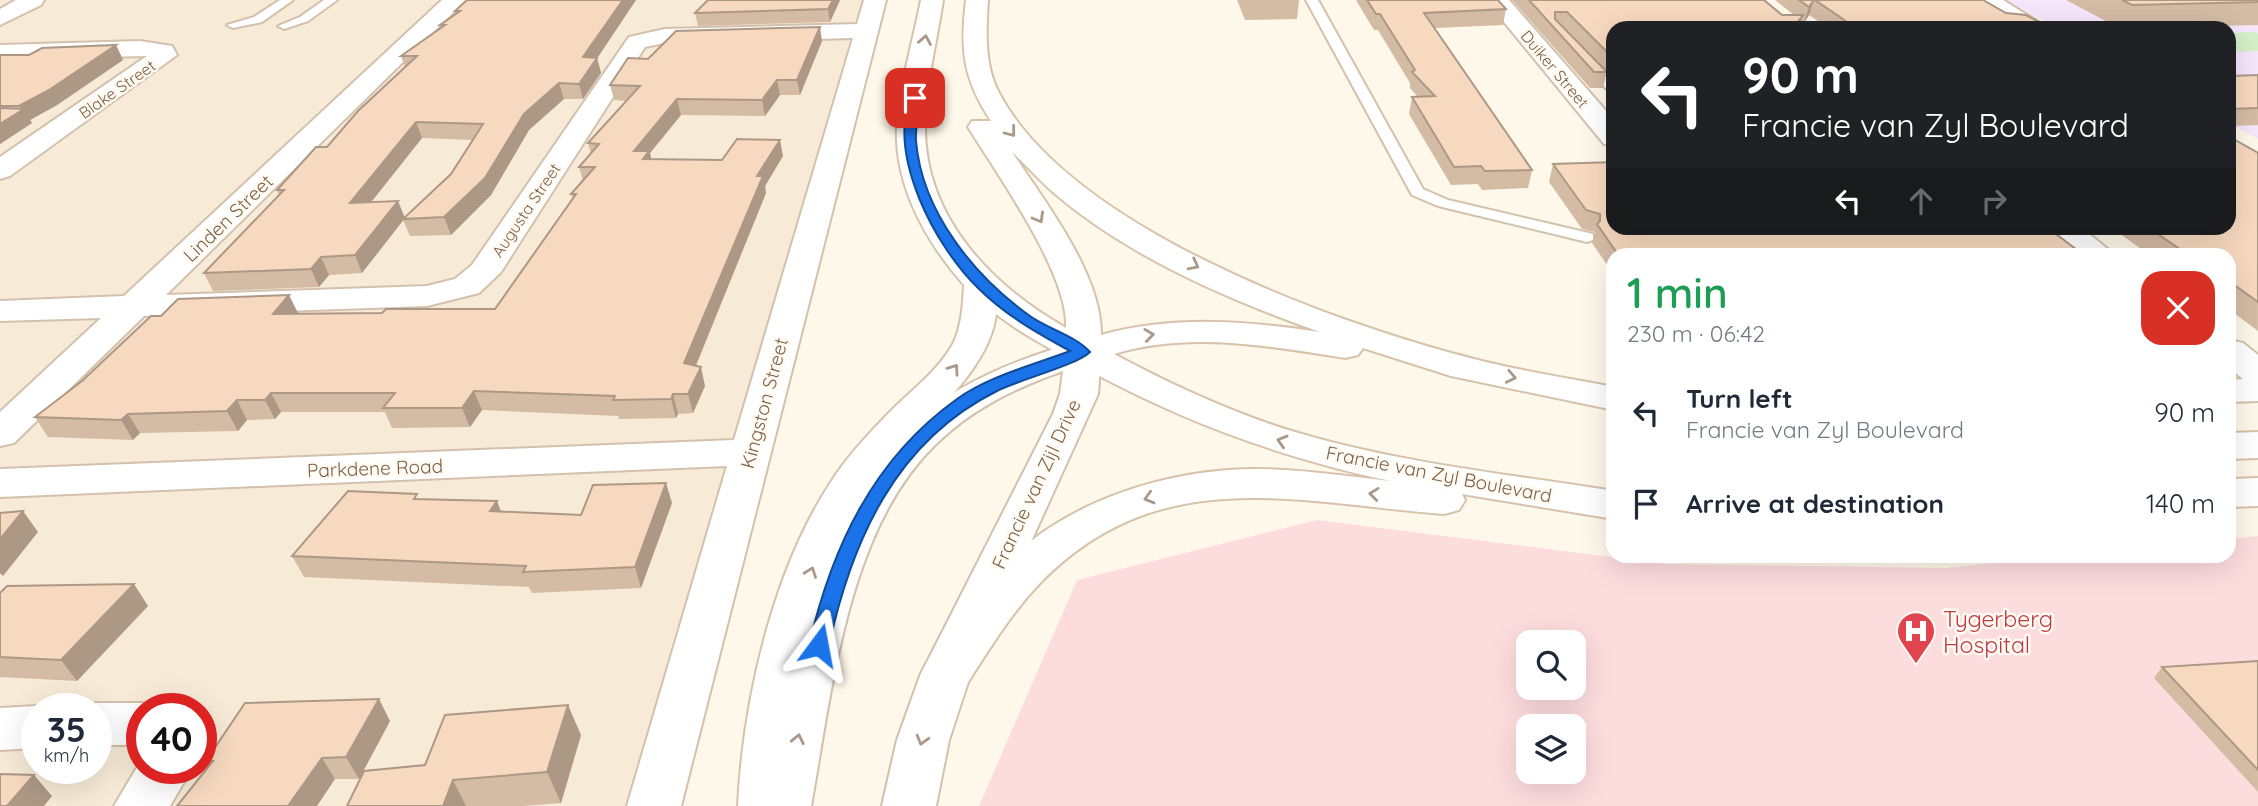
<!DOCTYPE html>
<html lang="en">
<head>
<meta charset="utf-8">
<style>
	body { margin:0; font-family:Quicksand,sans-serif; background:#f2f2f3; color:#1f2937; height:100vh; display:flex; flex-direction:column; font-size:26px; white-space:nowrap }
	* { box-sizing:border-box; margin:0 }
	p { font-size:23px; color:#747a83 }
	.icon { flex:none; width:38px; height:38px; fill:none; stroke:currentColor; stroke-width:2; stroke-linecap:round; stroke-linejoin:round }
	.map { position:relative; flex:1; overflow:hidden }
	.side { position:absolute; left:1606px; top:248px; width:630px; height:315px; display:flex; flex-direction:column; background:#fff; border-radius:21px; box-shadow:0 7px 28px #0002 }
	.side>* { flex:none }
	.banner { position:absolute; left:1606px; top:21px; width:630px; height:214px; border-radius:21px; box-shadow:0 7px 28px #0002; background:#202124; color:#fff; overflow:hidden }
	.controls { position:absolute; left:1516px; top:630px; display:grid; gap:14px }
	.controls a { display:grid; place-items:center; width:70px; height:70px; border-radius:14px; background:#fff; box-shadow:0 7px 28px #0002; font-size:35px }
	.speed { position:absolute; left:21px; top:693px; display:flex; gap:14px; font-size:35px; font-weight:700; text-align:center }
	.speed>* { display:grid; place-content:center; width:91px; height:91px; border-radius:50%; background:#fff; box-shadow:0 7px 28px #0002; line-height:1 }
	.speed small { font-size:18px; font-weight:400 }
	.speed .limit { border:10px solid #d22; background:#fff; color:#111 }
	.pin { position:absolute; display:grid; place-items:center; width:60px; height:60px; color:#fff; margin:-30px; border-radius:14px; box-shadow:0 4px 10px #0006 }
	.me { position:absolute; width:77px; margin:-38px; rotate:13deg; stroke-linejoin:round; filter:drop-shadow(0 0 5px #0008) }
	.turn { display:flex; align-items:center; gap:24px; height:147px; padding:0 21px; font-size:32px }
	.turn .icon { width:91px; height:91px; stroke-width:2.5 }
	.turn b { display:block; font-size:49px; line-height:60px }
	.lanes { display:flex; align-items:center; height:66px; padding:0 21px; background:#0003; justify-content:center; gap:35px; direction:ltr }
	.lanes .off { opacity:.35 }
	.round { display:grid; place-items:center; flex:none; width:74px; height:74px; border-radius:21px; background:#f2f2f3 }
	.overview { display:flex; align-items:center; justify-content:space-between; height:119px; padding:0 21px }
	h1 { font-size:42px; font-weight:600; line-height:52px; color:#1e9e55 }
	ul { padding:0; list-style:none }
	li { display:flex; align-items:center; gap:21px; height:91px; padding:0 21px }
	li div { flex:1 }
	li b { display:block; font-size:26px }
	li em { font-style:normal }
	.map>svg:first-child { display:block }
	.residential { fill:#f7ebd7; fill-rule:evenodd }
	.education { fill:#f5e6fb }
	.medical { fill:#fddcde; fill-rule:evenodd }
	.green { fill:#d3efc6 }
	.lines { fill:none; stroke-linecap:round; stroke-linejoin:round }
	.service-casing { stroke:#d3c1ad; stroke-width:4 }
	.minor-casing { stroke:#d3c1ad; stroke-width:4 }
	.tertiary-casing { stroke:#d3c1ad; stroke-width:4 }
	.secondary-casing { stroke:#d7c2ab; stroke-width:4 }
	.service { fill:#fff; fill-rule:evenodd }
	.minor { fill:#fff; fill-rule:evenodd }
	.tertiary { fill:#fff; fill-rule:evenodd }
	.secondary { fill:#fff; fill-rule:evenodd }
	.wall { fill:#d4bba4; fill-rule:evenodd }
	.shaded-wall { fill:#ad9886 }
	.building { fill:#f7d9bf; stroke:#ad9886; stroke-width:2 }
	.oneway { stroke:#aa9889 }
	.route { fill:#1a73e8; stroke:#114b97; stroke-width:2 }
	.labels { text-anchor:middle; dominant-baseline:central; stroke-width:5; stroke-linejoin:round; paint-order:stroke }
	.far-street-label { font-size:16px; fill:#7d6049; stroke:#fffbf2 }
	.street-label { font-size:19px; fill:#7d6049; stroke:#fffbf2 }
	.near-health-label { font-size:23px; fill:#be3a42; stroke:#fffbf2; text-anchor:start }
</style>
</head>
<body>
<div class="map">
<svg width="2258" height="806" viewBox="0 0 2258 806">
	<rect width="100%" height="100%" fill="#fef8ea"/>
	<path class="residential" d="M 0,0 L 876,0 L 655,806 L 0,806 ZM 37,709 L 96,709 L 96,768 L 37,768 ZM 142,709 L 201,709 L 201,768 L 142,768 Z"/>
	<polygon class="education" points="2006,0 2258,0 2258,139 2230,124 2230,28 2057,28"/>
	<path class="medical" d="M 1317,520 L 1666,564 L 1946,568 L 2057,556 L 2230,556 L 2230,539 L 2258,536 L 2258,806 L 979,806 L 1077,580 ZM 1528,642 L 1573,642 L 1573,688 L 1528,688 ZM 1528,726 L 1573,726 L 1573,772 L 1528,772 Z"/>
	<polygon class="green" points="2255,32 2258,34 2258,51 2230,52 2230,33"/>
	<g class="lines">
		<defs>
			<g id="service">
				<polygon points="280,0 293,0 262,22 233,28 227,25 254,17"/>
				<polygon points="324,0 337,0 308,21 284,29 278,26 300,17"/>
				<polygon points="1306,0 1318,0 1423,189 1448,200 1593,234 1593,240 1587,242 1438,206 1412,195"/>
				<polygon points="1583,60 1591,60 1614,84 1614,96 1583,66"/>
			</g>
			<g id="minor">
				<polygon points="16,0 44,0 41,5 0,25 0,9"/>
				<polygon points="442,0 466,0 166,295 427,286 455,279 472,265 629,37 665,29 857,24 864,0 886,0 681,806 627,806 727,466 0,497 0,469 734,440 853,38 665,43 645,47 501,272 479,293 427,306 144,316 14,443 0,446 0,412 101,318 0,321 0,301 124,296"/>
				<polygon points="1486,0 1509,0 1614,120 1614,146 1604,144"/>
				<polygon points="1976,0 2003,0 2048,28 2019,28"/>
				<polygon points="140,41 172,46 177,55 10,176 0,179 0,157 147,56 0,59 0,45"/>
				<polygon points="2047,228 2082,228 2116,256 2079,256"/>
				<polygon points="2230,340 2243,343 2258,355 2258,401 2230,402 2230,380 2243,379 2230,369"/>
				<polygon points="96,703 142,703 159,709 142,709 142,745 96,745 96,709 79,709"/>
				<polygon points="37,706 45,709 37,709 37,748 0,750 0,708"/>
				<polygon points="142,759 142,768 192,768 170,806 114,806"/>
			</g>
			<path id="tertiary" d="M 1083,341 L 1096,344 L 1101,352 L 1098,394 L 970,676 L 949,740 L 936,806 L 882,806 L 897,740 L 920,676 L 1053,414 L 1060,394 L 1063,371 C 1015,388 971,409 935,445 C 847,530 832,691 811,806 L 757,806 C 783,686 810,511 908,426 C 957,383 1020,357 1083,341 Z"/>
			<g id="secondary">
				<path d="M 921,0 L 943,0 C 937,41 925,86 925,128 C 925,218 992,286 1066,328 C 1069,274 997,174 968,127 L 972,121 L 991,121 C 963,78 960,50 966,0 L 988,0 C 986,31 984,65 999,93 C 1071,228 1332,323 1474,359 C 1520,371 1567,378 1614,387 L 1614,410 L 1451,376 L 1363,348 L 1358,355 L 1345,358 C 1270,346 1189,331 1114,354 C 1172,385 1232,413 1295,432 C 1398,463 1507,474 1614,491 L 1614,519 L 1462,494 L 1465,500 L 1459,510 L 1444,514 C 1297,503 1160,461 1041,582 C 1010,614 987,653 963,690 L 945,695 L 927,690 L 920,676 L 927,662 C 954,627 978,589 1010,559 C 1073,499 1168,470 1253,469 C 1300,469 1345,476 1391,481 C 1281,458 1181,421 1083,367 C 1053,350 1023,335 996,314 C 988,381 902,435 866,492 C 853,513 846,538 837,561 C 809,641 793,721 792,806 L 738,806 C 743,701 773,570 831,482 C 848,455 871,431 893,409 C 914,388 940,369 954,342 C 962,324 963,304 964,285 C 926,242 894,185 897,126 C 900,84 913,41 921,0 ZM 1012,152 C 1026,165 1039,180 1054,193 C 1129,257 1229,300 1320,332 C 1247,321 1174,315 1101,335 C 1102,274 1044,201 1012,152 Z"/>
				<polygon points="2258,432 2258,458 2230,459 2230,433"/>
				<polygon points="2258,478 2258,506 2230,507 2230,479"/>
			</g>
		</defs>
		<use href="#service" class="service-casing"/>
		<use href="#minor" class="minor-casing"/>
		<use href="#tertiary" class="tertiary-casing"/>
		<use href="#secondary" class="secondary-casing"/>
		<use href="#service" class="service"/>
		<use href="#minor" class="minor"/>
		<use href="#tertiary" class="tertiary"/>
		<use href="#secondary" class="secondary"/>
	</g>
	<g class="wall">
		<path d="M 467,0 L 636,0 L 597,58 L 601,73 L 583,99 L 564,99 L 529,130 L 491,195 L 451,235 L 410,236 L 403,220 L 362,273 L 329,275 L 319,287 L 213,291 L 204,273 L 279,195 L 277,190 L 327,147 L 405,67 L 401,56 L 441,28 L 440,25 L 456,13 L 455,11 ZM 422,138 L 473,140 L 451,174 L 404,218 L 371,202 Z"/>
		<polygon points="840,0 830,22 698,26 695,13"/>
		<polygon points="1237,0 1299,0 1297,19 1245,20"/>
		<polygon points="1356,0 1498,0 1506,9 1503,25 1435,28 1532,170 1528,188 1482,190 1478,184 1451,185 1409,114 1412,97 1417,96 1410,88 1410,83 1378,30 1374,30"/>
		<polygon points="1512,0 1764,0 1782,15 1794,15 1775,0 1983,0 2006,13 2050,28 1828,28 1809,15 1804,23 1801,21 1799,28 1614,28 1614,80 1607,72 1603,88 1590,88"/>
		<polygon points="2066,0 2258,0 2258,25 2119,28"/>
		<polygon points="822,41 800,95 780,95 765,116 681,115 650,153 651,159 722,160 783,156 765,186 766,193 696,366 705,386 693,413 678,414 676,418 619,419 618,416 482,410 470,427 392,428 385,412 281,412 275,419 247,420 238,431 140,433 133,440 48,437 35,417 298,313 382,313 495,309 573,199 571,194 583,181 579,167 591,153 588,143 626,101 614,100 610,85 648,59"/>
		<polygon points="116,45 123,60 57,105 30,120 32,123 0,144 0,55 29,55"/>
		<polygon points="2258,75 2258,125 2230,126 2230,76"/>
		<polygon points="2258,153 2258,331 2230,310 2230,256 2151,256 2112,228 2230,228"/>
		<polygon points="1553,164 2085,256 1614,256 1614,272 1612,272 1592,243 1595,232 1582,229 1549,182"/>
		<polygon points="419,499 501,512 581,515 672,503 641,588 532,593 529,587 304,577 292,556"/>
		<polygon points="0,593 148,606 77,681 0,677"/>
		<polygon points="2258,661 2258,792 2154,678 2162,667"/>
		<polygon points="390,721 359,779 335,779 209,766 206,761"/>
		<polygon points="581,735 561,803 523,806 347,806"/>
	</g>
	<g class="shaded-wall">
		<polygon points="623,0 636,0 592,66 597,58 601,73 583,99 579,84 583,57"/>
		<polygon points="833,0 840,0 830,22 828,9"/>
		<polygon points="1814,0 1809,15 1804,23 1809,7"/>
		<polygon points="1803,15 1799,28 1793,28"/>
		<polygon points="820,27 822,41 800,95 797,80"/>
		<polygon points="116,45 123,60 57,105 30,120 32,123 0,144 0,124 22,110 19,106"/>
		<polygon points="777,80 780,95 765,116 762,100"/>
		<polygon points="559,83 564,99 529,130 491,195 451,235 444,217 524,114"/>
		<polygon points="677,99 681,115 650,153 653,167 634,151"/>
		<polygon points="416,122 422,138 357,220 350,203"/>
		<polygon points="780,140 783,156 765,186 766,193 689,382 684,363 757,176"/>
		<polygon points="398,201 405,218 362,273 355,255"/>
		<polygon points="321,257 329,275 319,287 311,269"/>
		<polygon points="289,295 298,313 273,314"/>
		<polygon points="701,367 705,386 693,413 688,394"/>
		<polygon points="474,391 482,410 470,427 462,408"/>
		<polygon points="271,393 281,412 275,419 265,400"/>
		<polygon points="673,394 678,414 676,418 671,399"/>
		<polygon points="237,400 247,420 238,431 227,411"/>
		<polygon points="128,414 140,433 133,440 121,420"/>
		<polygon points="666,483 672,503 641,588 635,567"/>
		<polygon points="497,501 505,522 490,511"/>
		<polygon points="23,511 38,532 3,576 0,573 0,539"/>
		<polygon points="134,584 148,606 77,681 61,660"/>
		<polygon points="379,699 390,721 359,779 346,757"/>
		<polygon points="568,705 581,735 561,803 547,772"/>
		<polygon points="322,758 335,779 317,806 288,806"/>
		<polygon points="34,775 52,796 44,806 7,806"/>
		<polygon points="453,780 466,806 443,806"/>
	</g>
	<g class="building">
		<polygon points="467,0 623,0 583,57 597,58 579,84 559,83 524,114 485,178 444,217 403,219 451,174 483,124 416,122 350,203 398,201 355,255 321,257 311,269 204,273 284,190 277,190 316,147 327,147 358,111 417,56 401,56 445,25 440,25 460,11 455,11"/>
		<polygon points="708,0 833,0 828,9 695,13"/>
		<polygon points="1367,0 1498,0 1506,9 1424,13 1532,170 1485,171 1481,166 1454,167 1412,97 1435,96 1412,72 1415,70 1380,14 1376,14"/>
		<polygon points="1529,0 1764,0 1782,15 1803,15 1793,28 1614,28 1614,59 1567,12 1555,12 1555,19 1607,72 1594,72"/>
		<polygon points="1799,0 1814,0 1809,7"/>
		<polygon points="1815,0 1983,0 2006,13 2026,15 2050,28 1856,28"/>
		<polygon points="2122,0 2258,0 2258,2 2132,5"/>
		<polygon points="820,27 797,80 777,80 762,100 677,99 634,151 649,151 643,159 722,160 737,139 780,140 757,176 763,176 684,363 701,367 688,394 673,394 671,399 613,400 615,396 474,391 462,408 383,408 395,393 271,393 265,400 237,400 227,411 128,414 121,420 35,417 82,381 151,316 161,316 178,299 289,295 273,314 382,313 386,309 495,309 576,194 571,194 595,167 579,167 599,144 588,143 640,86 610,85 628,58 648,59 676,31"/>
		<polygon points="116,45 49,90 19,106 0,106 0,55 29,55 42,48"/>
		<polygon points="2258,75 2258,108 2230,109 2230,76"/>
		<polygon points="0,108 24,109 0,124"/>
		<polygon points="2230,137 2258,153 2258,302 2230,282 2230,256 2190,256 2149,228 2230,228"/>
		<polygon points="1614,162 1614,228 2048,228 2085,256 1642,256 1639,252 1617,253 1597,224 1600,221 1600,214 1586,210 1553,164"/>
		<polygon points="666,483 635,567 523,572 526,566 292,556 348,491 417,494 414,499 497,501 490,511 581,515 593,485"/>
		<polygon points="23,511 0,539 0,513"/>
		<polygon points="134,584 61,660 0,657 0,593 7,586"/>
		<polygon points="2258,661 2258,770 2162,667"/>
		<polygon points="379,699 346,757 322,758 288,806 177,806 213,761 206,761 245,703"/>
		<polygon points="568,705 547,772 453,780 443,806 347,806 364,771 425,765 445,715"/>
		<polygon points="0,774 34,775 7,806 0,806"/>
	</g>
	<defs><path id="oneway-chevron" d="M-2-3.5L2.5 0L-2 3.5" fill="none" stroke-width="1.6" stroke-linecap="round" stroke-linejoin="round" transform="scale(1.75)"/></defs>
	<g class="oneway">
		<use href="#oneway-chevron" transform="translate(925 40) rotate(-80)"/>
		<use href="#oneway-chevron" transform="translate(1011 132) rotate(52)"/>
		<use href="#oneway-chevron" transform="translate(1039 218) rotate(60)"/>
		<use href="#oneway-chevron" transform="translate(1194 265) rotate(27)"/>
		<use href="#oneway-chevron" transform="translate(1149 335) rotate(-7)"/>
		<use href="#oneway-chevron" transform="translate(954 369) rotate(-55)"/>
		<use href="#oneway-chevron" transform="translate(1511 377) rotate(12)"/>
		<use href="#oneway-chevron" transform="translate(1282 441) rotate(-163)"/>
		<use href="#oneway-chevron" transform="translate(1374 494) rotate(-173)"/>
		<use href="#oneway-chevron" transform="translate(1149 498) rotate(164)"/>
		<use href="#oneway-chevron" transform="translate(811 572) rotate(-70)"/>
		<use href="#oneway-chevron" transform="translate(798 739) rotate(-78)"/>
		<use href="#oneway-chevron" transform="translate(922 740) rotate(106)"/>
	</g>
	<path class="route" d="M 911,96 L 921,98 C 919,111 915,127 916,141 C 922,212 974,276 1030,316 C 1048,329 1076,336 1090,352 C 1077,365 1018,380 997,391 C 896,441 852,540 829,645 L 826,650 L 812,650 L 809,645 C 832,547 873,459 957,399 C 989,376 1033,365 1070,351 C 1037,333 1005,315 978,288 C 935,246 887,156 911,96 Z"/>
	<defs>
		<symbol id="hospital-pin" viewBox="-11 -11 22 30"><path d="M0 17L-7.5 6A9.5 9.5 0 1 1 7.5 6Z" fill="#e0444e" stroke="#fffbf2"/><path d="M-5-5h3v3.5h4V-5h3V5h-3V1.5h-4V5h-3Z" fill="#fff"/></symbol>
	</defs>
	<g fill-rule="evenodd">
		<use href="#hospital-pin" x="1894" y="609" width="44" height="60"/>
	</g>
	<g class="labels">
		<g class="far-street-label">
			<text transform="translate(1555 69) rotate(50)">Duiker Street</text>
			<text transform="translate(117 89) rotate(-35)">Blake Street</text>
			<text transform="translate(526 210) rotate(-56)">Augusta Street</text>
		</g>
		<g class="street-label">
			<text transform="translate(228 218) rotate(-44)">Linden Street</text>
			<text transform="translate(764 403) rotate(-75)">Kingston Street</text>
			<text transform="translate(375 468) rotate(-2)">Parkdene Road</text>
			<text transform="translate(1439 474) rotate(11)">Francie van Zyl Boulevard</text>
			<text transform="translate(1036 484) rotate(-65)">Francie van Zijl Drive</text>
		</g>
		<g class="near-health-label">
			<text x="1943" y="618">Tygerberg<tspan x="1943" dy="26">Hospital</tspan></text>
		</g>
	</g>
</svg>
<div class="controls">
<a><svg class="icon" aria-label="search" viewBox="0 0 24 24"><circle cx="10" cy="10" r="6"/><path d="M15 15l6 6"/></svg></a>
<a><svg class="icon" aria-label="layers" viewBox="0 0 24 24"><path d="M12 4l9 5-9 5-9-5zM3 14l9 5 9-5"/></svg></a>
</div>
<div class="speed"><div>35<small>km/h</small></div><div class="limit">40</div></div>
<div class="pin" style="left:915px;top:98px;background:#d93025"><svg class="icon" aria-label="arrive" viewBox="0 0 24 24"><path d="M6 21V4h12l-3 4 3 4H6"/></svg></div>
<svg class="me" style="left:819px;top:645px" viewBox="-20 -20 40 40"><path d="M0-17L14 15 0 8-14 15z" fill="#1a73e8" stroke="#fff" stroke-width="4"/></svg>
<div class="banner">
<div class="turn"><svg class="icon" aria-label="left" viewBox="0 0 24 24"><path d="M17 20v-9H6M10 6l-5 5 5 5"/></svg><div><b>90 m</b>Francie van Zyl Boulevard</div></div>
<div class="lanes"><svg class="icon" aria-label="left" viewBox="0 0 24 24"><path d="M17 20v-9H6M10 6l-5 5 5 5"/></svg><svg class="icon off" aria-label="ahead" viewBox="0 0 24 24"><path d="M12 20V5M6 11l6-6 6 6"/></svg><svg class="icon off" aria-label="right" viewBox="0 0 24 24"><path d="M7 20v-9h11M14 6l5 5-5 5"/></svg></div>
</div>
<section class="side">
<div class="overview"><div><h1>1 min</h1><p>230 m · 06:42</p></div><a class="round" style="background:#d93025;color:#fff"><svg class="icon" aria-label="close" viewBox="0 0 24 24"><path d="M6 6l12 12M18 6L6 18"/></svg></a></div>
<ul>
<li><svg class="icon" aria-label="left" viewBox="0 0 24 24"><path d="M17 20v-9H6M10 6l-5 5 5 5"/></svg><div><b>Turn left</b><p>Francie van Zyl Boulevard</p></div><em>90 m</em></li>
<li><svg class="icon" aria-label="arrive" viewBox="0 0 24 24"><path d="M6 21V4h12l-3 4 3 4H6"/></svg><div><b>Arrive at destination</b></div><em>140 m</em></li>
</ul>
</section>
</div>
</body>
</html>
